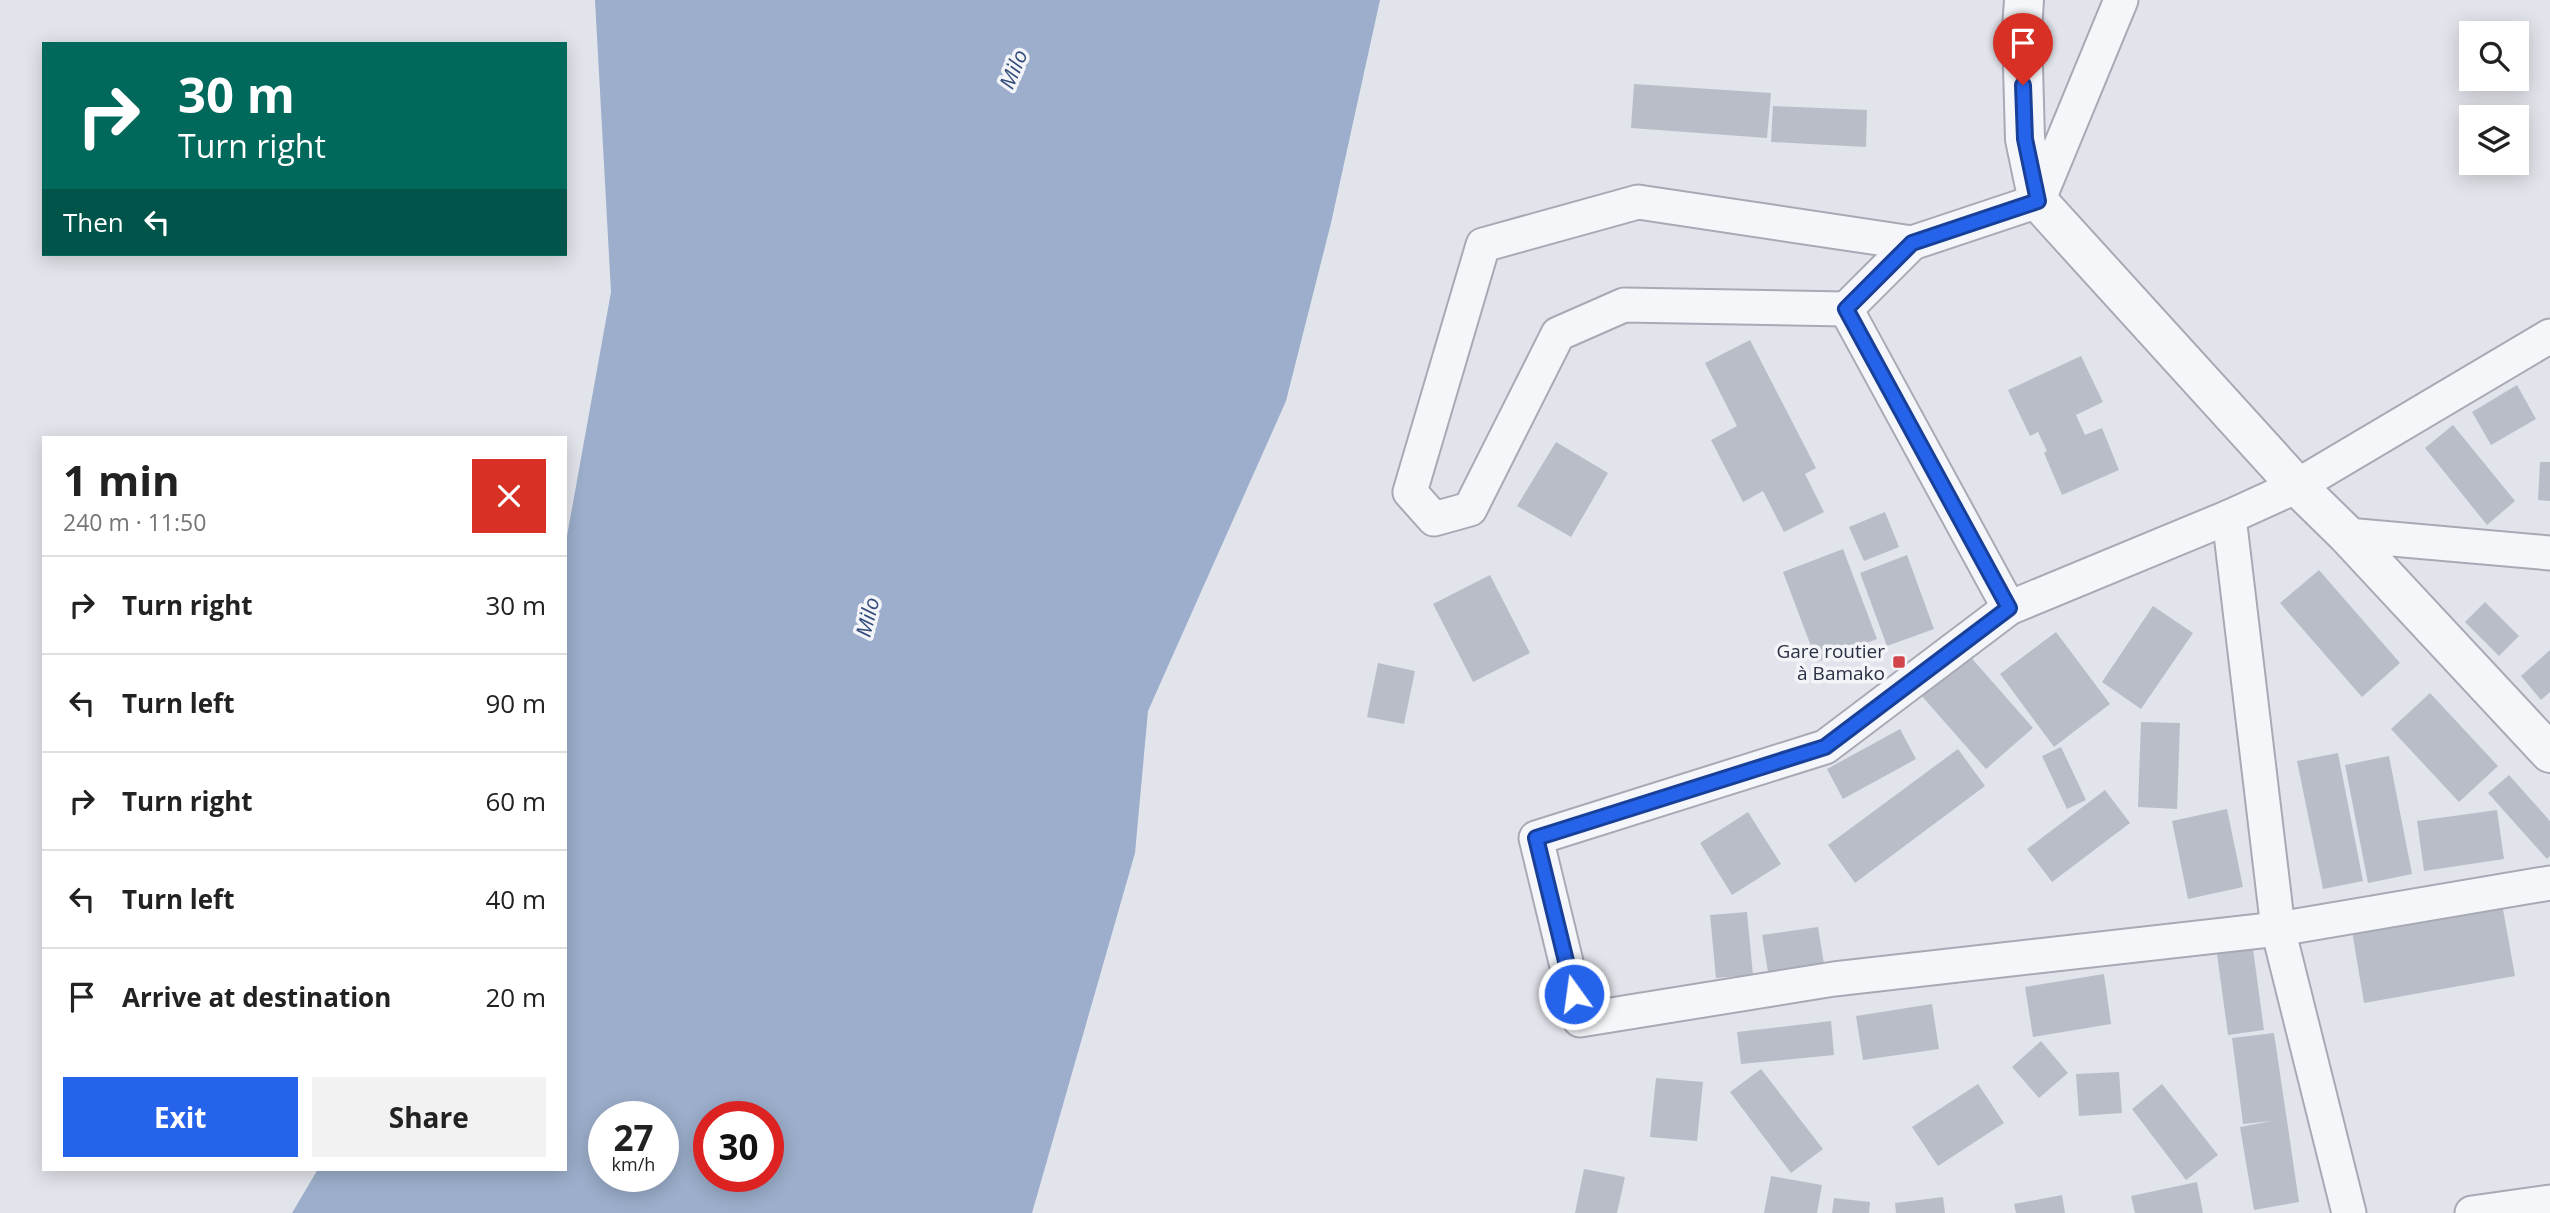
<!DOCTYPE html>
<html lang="en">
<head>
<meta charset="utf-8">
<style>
	body { margin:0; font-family:"Open Sans",sans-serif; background:#f2f2f2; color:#222; height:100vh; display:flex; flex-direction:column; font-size:26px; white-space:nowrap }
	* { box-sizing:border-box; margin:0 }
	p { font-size:23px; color:#767676 }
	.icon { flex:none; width:38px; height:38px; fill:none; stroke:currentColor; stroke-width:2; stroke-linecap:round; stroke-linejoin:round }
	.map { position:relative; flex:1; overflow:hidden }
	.sheet { position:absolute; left:42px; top:436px; width:525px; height:735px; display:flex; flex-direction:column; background:#fff; border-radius:0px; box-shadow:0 4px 18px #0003 }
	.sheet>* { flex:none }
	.hud { position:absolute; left:42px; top:42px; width:525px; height:214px; border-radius:0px; box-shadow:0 4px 18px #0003; background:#00695c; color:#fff; overflow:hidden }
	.fabs { position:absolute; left:2459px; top:21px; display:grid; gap:14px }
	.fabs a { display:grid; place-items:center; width:70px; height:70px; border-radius:0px; background:#fff; box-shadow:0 4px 18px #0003; font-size:35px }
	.speed { position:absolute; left:588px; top:1101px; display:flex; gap:14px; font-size:35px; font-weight:700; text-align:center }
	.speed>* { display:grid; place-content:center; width:91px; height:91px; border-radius:50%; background:#fff; box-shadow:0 4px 18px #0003; line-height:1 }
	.speed small { font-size:18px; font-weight:400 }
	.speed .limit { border:10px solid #d22; background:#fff; color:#111 }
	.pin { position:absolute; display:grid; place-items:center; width:60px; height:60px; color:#fff; margin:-72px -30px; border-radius:50% 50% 50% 0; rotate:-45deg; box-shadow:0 0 7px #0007 }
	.pin .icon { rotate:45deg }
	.me { position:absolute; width:77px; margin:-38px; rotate:346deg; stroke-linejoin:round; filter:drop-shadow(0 0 5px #0008) }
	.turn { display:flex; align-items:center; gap:24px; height:147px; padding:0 21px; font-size:32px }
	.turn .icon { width:91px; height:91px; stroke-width:2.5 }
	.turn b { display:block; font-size:49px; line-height:60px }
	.then { display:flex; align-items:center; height:66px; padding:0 21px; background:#0003; gap:14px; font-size:26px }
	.round { display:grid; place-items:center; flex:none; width:74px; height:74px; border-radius:0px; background:#f2f2f2 }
	.head { display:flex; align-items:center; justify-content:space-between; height:119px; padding:0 21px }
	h1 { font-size:42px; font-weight:700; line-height:52px }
	.action { display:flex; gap:14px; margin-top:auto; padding:14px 21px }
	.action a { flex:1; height:80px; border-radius:0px; background:#2563eb; color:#fff; font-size:28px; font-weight:700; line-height:80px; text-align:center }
	.action a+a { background:#f2f2f2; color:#222 }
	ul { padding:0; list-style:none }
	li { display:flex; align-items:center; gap:21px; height:98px; padding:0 21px; border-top:2px solid #e0e0e0 }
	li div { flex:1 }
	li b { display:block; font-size:26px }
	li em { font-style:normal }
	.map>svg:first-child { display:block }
	.water { fill:#9caecb; fill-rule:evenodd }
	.building { fill:#b9bdc8 }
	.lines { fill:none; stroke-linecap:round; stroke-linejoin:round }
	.minor-casing { stroke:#a7aab5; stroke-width:37 }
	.tertiary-casing { stroke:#a7aab5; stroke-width:42 }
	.minor { stroke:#f5f6f9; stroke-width:33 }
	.tertiary { stroke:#f5f6f9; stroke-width:38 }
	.route-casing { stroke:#184099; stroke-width:18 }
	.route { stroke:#2563eb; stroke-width:12 }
	.poi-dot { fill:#d2454a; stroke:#f2f4f8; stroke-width:2.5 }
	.labels { text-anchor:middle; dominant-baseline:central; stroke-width:7; stroke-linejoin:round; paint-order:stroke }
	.poi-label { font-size:19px; fill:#293043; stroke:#f2f4f8; text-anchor:end }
	.water-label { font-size:21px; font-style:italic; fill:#324a78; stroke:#f2f4f8 }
</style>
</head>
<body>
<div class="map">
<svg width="2550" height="1213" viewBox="0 0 2550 1213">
	<rect width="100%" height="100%" fill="#e2e4eb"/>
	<path class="water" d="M 595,0 L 1380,0 L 1331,223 L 1286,401 L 1148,711 L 1135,853 L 1032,1213 L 292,1213 L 318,1169 L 565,1169 L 565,547 L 611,292 ZM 604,1116 L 663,1116 L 663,1176 L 604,1176 ZM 709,1116 L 768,1116 L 768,1176 L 709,1176 Z"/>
	<g class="building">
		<polygon points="1634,84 1771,93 1767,138 1631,128"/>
		<polygon points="1773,106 1867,110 1866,147 1771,142"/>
		<polygon points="1750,340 1816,468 1805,474 1824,512 1784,532 1763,491 1743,502 1711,440 1737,426 1705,363"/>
		<polygon points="2081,356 2103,402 2076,415 2085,435 2102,428 2119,470 2062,495 2044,453 2047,451 2038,432 2030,436 2008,390"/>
		<polygon points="2517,385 2536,419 2491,445 2472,412"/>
		<polygon points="2453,425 2515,501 2487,525 2425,448"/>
		<polygon points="1556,442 1608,473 1571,537 1517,506"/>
		<polygon points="2540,462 2550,462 2550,501 2538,500"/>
		<polygon points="1885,512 1899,547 1864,561 1849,527"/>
		<polygon points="1843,549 1877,639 1817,662 1783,572"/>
		<polygon points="1907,555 1934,629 1887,646 1860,573"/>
		<polygon points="2319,570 2400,663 2362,697 2280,603"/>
		<polygon points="1490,575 1530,653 1473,682 1433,604"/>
		<polygon points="2485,602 2519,636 2499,656 2465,622"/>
		<polygon points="2153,606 2193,633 2141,709 2102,682"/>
		<polygon points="2056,632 2110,704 2054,747 2000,674"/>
		<polygon points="2550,650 2550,692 2541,700 2521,676"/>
		<polygon points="1968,654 2033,728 1986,769 1921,695"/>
		<polygon points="1378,663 1415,671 1404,724 1367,717"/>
		<polygon points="2430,693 2498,766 2459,802 2391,729"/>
		<polygon points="2141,722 2180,723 2177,809 2138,807"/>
		<polygon points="1900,729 1916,759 1843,799 1827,769"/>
		<polygon points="2061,747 2086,800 2067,809 2042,756"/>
		<polygon points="1958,749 1985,786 1855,883 1828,845"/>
		<polygon points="2338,753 2363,881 2323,889 2297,761"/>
		<polygon points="2389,756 2412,874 2368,883 2345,765"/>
		<polygon points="2509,775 2550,821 2550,856 2547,859 2488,793"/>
		<polygon points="2105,790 2130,823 2052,882 2027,849"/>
		<polygon points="2227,809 2243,887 2188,899 2172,821"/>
		<polygon points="2497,810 2504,859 2424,871 2417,821"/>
		<polygon points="1748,812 1781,864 1732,895 1700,843"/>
		<polygon points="2501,898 2515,976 2364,1003 2351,925"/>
		<polygon points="1747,912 1753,975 1716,978 1710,915"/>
		<polygon points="1818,927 1824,964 1768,972 1762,935"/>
		<polygon points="2253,949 2264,1030 2228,1035 2217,954"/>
		<polygon points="2104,974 2111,1024 2033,1037 2025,987"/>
		<polygon points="1932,1004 1939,1049 1863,1060 1856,1016"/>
		<polygon points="1831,1021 1834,1055 1741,1064 1737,1032"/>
		<polygon points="2274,1033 2299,1202 2254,1210 2240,1127 2272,1121 2243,1124 2232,1038"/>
		<polygon points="2041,1041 2068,1073 2039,1098 2012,1067"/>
		<polygon points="1761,1069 1823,1149 1791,1173 1730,1092"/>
		<polygon points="2119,1072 2122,1113 2079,1116 2076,1074"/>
		<polygon points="1656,1078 1703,1082 1697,1141 1650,1137"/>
		<polygon points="1978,1084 2004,1123 1938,1166 1912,1127"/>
		<polygon points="2162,1084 2218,1155 2186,1180 2132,1109"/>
		<polygon points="1584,1169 1625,1177 1617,1213 1575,1213"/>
		<polygon points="1771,1176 1822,1185 1817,1213 1764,1213"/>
		<polygon points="2197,1182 2203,1213 2135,1213 2131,1196"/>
		<polygon points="2062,1195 2065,1213 2016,1213 2014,1204"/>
		<polygon points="1943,1197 1945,1213 1896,1213 1895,1203"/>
		<polygon points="1834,1198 1870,1202 1869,1213 1832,1213"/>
	</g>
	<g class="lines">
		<defs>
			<g id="minor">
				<polyline points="1846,309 1624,305 1558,334 1470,509 1434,519 1410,492 1483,245 1638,202 1912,243"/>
				<polyline points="2229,517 2009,608 1825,747 1536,838 1580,1020 1834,979 2278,929 2550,883"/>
				<polyline points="2347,535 2550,553"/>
				<polyline points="2009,608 1846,309 1912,243 2038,201 2121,0"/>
				<polyline points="2349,1213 2278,929 2229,517 2297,486 2550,336"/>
				<polyline points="2472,1213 2550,1202"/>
			</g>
			<polyline id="tertiary" points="2024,0 2022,30 2025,139 2038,201 2297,486 2347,535 2550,753"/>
		</defs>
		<use href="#minor" class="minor-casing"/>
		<use href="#tertiary" class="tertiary-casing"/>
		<use href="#minor" class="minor"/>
		<use href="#tertiary" class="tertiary"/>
	</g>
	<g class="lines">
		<defs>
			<polyline id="route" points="1574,994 1536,838 1825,747 2009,608 1846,309 1912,243 2038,201 2025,139 2023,85"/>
		</defs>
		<use href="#route" class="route-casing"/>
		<use href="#route" class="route"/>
	</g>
	<rect class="poi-dot" x="1892" y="655" width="14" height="14" rx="3.5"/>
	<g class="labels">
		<g class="poi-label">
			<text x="1885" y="651">Gare routier<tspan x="1885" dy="22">à Bamako</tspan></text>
		</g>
		<g class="water-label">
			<text transform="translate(1013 69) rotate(-67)">Milo</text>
			<text transform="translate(867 617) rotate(-76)">Milo</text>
		</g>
	</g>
</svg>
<div class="fabs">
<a><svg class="icon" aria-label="search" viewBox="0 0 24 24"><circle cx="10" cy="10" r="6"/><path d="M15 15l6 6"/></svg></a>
<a><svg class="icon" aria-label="layers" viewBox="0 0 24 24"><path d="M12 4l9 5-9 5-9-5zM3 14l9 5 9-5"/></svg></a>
</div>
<div class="speed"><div>27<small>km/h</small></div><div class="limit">30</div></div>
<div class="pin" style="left:2023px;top:85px;background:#d93025"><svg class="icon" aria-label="arrive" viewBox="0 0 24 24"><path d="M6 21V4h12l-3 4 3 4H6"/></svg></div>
<svg class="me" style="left:1574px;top:994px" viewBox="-20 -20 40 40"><circle r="17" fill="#2563eb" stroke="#fff" stroke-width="3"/><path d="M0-11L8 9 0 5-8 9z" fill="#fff"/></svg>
<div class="hud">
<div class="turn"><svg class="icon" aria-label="right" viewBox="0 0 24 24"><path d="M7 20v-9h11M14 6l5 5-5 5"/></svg><div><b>30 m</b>Turn right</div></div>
<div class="then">Then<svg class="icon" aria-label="left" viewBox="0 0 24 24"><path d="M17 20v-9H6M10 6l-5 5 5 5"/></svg></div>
</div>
<section class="sheet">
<div class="head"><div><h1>1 min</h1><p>240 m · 11:50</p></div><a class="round" style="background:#d93025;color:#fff"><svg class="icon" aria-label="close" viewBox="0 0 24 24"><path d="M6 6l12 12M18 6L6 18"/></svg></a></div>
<ul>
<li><svg class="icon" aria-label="right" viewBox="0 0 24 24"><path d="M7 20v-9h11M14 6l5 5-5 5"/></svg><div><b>Turn right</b></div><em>30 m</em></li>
<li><svg class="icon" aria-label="left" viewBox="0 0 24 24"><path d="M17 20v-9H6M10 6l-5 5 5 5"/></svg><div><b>Turn left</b></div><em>90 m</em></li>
<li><svg class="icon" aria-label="right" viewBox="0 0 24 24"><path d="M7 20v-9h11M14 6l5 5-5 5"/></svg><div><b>Turn right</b></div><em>60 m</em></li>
<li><svg class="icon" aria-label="left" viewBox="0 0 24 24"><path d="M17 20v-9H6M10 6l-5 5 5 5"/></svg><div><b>Turn left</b></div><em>40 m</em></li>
<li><svg class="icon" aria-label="arrive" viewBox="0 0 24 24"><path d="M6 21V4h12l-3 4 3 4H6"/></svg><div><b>Arrive at destination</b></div><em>20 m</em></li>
</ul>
<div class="action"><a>Exit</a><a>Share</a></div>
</section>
</div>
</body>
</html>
